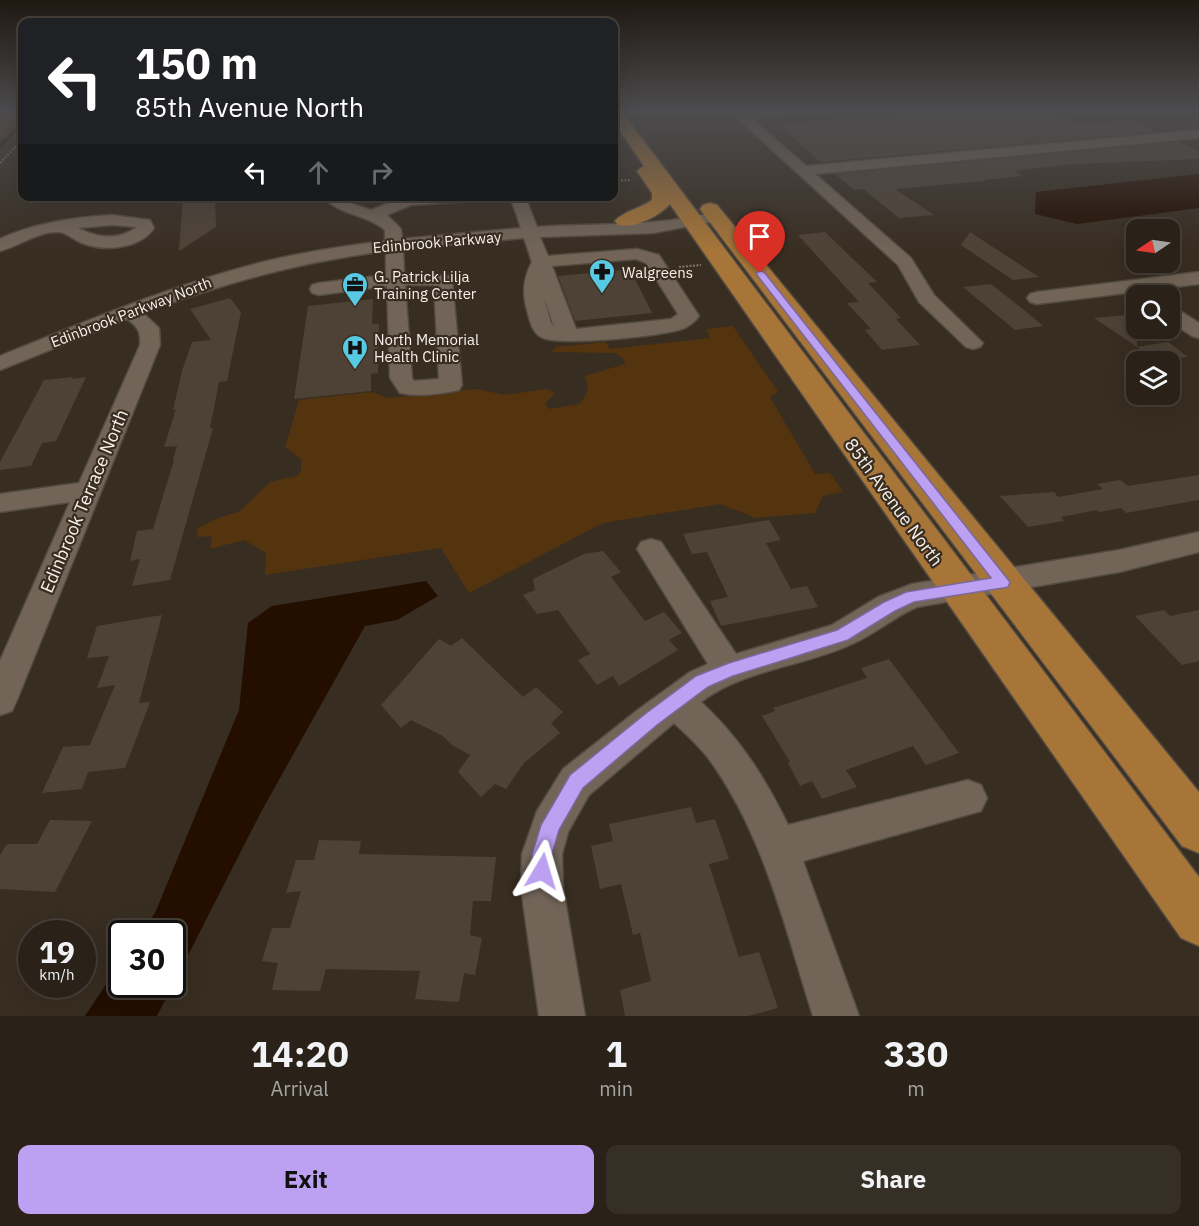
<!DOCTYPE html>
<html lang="en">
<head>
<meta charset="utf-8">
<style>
	body { margin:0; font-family:"IBM Plex Sans",sans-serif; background:#362f26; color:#f1f3f6; height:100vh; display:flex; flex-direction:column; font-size:22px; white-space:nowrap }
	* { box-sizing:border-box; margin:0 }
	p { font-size:20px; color:#a5a4a2 }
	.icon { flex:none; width:33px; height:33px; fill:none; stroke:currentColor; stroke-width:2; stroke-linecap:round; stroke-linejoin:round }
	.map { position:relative; height:1016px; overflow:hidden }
	.details { display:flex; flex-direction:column; background:#2a2219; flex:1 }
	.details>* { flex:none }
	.guide { position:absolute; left:18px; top:18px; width:600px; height:183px; border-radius:12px; box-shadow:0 6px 24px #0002,0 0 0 2px #463f38; background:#202124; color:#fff; overflow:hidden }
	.needle { width:39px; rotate:257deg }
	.buttons { position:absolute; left:1126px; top:219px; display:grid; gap:12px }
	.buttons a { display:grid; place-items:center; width:54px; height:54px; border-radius:12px; background:#2a2219; box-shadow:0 6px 24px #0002,0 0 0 2px #463f38; font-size:30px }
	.speed { position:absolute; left:18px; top:920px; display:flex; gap:12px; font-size:30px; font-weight:700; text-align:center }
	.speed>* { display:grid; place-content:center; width:78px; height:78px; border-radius:50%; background:#2a2219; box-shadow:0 6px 24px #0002,0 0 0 2px #463f38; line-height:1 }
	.speed small { font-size:15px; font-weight:400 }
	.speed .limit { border:3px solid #111; border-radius:9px; background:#fff; color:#111 }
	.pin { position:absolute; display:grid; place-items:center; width:51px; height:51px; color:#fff; margin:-62px -26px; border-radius:50% 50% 50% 0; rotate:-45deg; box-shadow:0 0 6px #0007 }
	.pin .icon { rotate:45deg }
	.me { position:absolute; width:66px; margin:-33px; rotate:7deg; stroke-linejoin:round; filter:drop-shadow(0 0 4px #0008) }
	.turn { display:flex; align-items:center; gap:21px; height:126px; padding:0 18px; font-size:27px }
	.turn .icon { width:78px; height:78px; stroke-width:2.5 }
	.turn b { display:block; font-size:42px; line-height:51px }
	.lanes { display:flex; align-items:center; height:57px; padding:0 18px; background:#0003; justify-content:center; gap:30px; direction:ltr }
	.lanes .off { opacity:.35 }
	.eta { display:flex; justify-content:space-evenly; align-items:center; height:102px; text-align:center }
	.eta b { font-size:36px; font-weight:700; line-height:42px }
	.primary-button { display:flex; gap:12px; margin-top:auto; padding:12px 18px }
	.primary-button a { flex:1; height:69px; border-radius:12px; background:#bca0f2; color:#111; font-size:24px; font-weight:700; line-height:69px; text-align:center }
	.primary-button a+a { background:#362f26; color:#f1f3f6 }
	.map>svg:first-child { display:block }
	.green { fill:#53340f }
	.water { fill:#230e00 }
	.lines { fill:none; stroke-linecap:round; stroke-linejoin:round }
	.stream { stroke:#230e00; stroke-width:4 }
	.building { fill:#4e4236 }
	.minor-casing { stroke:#534a40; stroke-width:3 }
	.major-casing { stroke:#534a40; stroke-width:3 }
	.path { stroke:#81776d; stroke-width:2; stroke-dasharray:2 1.5; stroke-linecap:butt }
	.minor { fill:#726558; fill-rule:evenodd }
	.major { fill:#a77538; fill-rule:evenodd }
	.route { fill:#bca0f2; stroke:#7a689d; stroke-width:1.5 }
	.labels { text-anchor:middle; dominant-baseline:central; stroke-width:4.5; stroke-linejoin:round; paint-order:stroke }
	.far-street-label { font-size:15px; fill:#f8f0e9; stroke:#382d21 }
	.far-poi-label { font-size:15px; fill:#f8f0e9; stroke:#382d21; text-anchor:start }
	.street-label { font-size:18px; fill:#f8f0e9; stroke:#382d21 }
</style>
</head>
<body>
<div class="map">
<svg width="1199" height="1016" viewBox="0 0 1199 1016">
	<rect width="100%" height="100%" fill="#382d21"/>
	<g class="green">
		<polygon points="0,111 22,111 22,125 8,137 0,138"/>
		<path d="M 733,326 L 778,392 L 770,397 L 815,474 L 830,473 L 843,492 L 823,496 L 815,513 L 756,518 L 720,504 L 603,523 L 469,593 L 441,548 L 265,575 L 266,553 L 244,540 L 210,549 L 212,536 L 197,537 L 198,528 L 216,519 L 240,511 L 270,482 L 297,476 L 301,471 L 301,459 L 285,447 L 299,400 L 372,392 L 388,398 L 477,389 L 505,395 L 547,389 L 555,393 L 545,403 L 549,409 L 579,404 C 588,394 590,389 585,376 L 625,364 L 624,359 L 615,353 L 551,352 L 556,347 L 606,342 L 610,349 L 710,338 L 706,329 Z"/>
	</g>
	<g class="water">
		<polygon points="1199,174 1199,208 1077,224 1035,214 1036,192"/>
		<polygon points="426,581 438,596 397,620 365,626 261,812 157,1016 85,1016 121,962 122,984 172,984 172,933 141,933 155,913 239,710 248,623 272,606"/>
	</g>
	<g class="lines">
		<polyline class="stream" points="0,146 22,123"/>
	</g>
	<g class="building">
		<polygon points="923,111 1049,111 1079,125 1132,121 1156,132 820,162 780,125"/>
		<polygon points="1179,142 1199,151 1199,159 1075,164 1014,171 1022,176 983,180 986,181 895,189 934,215 899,218 863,189 854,190 835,174"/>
		<polygon points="183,196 215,200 216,227 179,251"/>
		<polygon points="825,232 877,282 868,283 901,318 896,319 920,345 882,350 865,330 871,329 847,303 859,302 798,235"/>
		<polygon points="970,232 1039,277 1013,280 961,245"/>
		<polygon points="622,270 632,273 652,313 575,321 558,276"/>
		<polygon points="991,284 1029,314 1043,326 1015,330 963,287"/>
		<polygon points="230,298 241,312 227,381 219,382 210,428 213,428 170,580 132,586 140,559 130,561 137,531 153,529 174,460 173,460 177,446 164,447 176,409 173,410 182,371 192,342 211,340 190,309"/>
		<polygon points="373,299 372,324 379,324 378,373 371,374 371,391 294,399 308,306"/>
		<polygon points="1127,315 1137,321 1137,347 1094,318"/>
		<polygon points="1168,342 1188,357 1157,361 1137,347"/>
		<polygon points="73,377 72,379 86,377 56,441 42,443 31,466 0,470 0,462 44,380"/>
		<polygon points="1199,475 1199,500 1126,513 1121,508 1099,512 1097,510 1061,517 1064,521 1028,527 1000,496 1054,492 1058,497 1103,489 1097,484 1120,480 1128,486"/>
		<polygon points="769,520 781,540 766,543 791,589 807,586 818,607 721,626 710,601 728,597 707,552 692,554 683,534"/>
		<polygon points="603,551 621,572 611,577 645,621 664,612 682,633 669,640 678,650 619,686 613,676 597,685 578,660 590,654 558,610 537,614 523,595 535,590 533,579 584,554"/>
		<polygon points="1164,610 1170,616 1199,610 1199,661 1182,665 1135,616"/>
		<polygon points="162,615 139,703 150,702 125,768 88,772 82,789 42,793 63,747 90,745 115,685 97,688 109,656 87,658 97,626"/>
		<polygon points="462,638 523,697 536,687 563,712 551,723 560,733 524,763 506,789 495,784 481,797 458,772 470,755 452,745 443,736 411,720 401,728 381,705 439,639 451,646"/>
		<polygon points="889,659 959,753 926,765 913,746 846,770 857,787 822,799 812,781 800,786 788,763 790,762 762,716 775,711 773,708 867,678 861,668"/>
		<polygon points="691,807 696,823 715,819 729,859 709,864 739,957 759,952 778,1008 748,1016 625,1016 620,990 651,981 640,933 633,935 621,884 600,889 591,846 613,841 609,824"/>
		<polygon points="50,820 92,821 55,892 0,889 0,855 7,844 37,844"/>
		<polygon points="319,840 361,841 359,854 496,857 491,901 473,901 470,935 482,938 475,975 464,973 459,1002 415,999 420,971 326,969 320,991 272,990 278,963 262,961 272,928 290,928 301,891 286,893 296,860 314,860"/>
	</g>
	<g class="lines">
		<defs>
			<g id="minor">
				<polygon points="748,111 796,111 790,115 751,118 806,166 1199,130 1199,138 815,174 911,258 934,295 983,343 980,347 973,349 966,347 919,302 898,265 734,115 736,112"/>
				<path d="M 323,196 L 341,196 L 350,203 L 371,210 L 407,196 L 477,196 L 470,201 L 411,205 L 387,215 L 401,229 L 402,239 L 521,228 L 510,196 L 525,196 L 537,227 C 597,223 656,227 716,212 L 724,217 L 722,220 L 653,233 L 540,237 L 548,256 L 637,249 L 659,255 L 699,316 C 696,321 690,325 685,328 C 668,336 560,346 543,338 C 531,333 529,317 526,306 C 522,290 524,277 532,262 L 524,238 L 403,249 L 404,274 L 450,276 L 452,280 L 462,385 L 459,390 C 442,394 417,397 400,393 L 390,378 L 387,286 L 319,295 L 312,293 L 310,289 L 312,285 L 319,283 L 386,275 L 386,251 C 300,262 224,283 143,313 L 159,328 L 160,345 L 17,700 L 12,711 L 0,715 L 0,661 L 70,502 L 0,512 L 0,494 L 79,483 L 140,345 C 141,332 138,327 127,319 L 0,370 L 0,356 C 87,321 172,285 263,262 C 303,252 344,246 385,241 L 385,230 C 367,214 339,216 323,196 ZM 636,259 L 646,263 L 678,314 L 671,319 L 576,329 L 552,266 ZM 405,285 L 434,285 L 439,379 L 414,381 L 412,378 ZM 543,294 L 553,324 L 556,328 L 551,323 Z"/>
				<path d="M 112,215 L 150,220 L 154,228 C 140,249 104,252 82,243 C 74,240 65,231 57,232 C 37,232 19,246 0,251 L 0,239 C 34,223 75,217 112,215 ZM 112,225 L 137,227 C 118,241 98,238 78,228 Z"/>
				<polygon points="1199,272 1199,284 1037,304 1030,302 1027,298 1030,294 1037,292"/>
				<polygon points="1170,307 1177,309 1199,323 1199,338 1192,336 1170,322"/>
				<path d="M 1199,532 L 1199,552 L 1119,572 L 917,607 C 894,617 875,634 852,644 C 803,667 744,669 701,702 C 740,738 765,778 788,825 L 968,780 L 981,785 L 987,798 L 981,811 L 803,861 L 859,1016 L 813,1016 C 785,928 764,835 709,759 C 699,746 686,734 674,723 L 589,795 L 568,832 L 562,854 L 563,888 L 585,1016 L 539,1016 L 521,888 L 522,854 L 537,811 L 563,769 L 639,709 L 690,672 L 708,664 L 637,549 L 641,542 L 651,539 L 661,542 L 736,654 L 832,625 L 878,597 L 912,584 L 1119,550 Z"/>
			</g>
			<g id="major">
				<path d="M 614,111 L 621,111 L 1199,877 L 1199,946 L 1181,938 L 670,204 C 659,216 635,229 618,225 L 615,221 C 623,211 642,208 652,200 L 652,193 L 637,171 L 644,166 L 614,122 Z"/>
				<polygon points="710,203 717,205 1199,792 1199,853 1182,846 703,213 700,209 703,205"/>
			</g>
		</defs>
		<use href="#minor" class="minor-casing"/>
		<use href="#major" class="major-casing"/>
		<g class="path">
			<polyline points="0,163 22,140"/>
			<polyline points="614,181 630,180"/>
			<polyline points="679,267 701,265"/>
		</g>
		<use href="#minor" class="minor"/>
		<use href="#major" class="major"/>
	</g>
	<linearGradient id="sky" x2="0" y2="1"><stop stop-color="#1f1912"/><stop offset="0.44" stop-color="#4d4c4e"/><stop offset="1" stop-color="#4d4c4e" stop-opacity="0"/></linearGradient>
	<rect width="1199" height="253" fill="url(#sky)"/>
	<polygon class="route" points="760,271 764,272 1010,582 1008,587 1003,588 914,602 895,611 848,640 733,676 708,687 657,725 583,788 559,830 552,854 552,871 549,878 542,881 535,878 532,871 532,854 541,825 570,775 645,714 696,676 729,663 837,630 884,602 906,592 991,578 757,275 756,273"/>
	<defs>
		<symbol id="pharmacy-pin" viewBox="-11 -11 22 30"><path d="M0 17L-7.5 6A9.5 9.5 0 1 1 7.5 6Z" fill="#58c9e3" stroke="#382d21"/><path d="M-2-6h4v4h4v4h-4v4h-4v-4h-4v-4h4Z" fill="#111"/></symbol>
		<symbol id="office-pin" viewBox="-11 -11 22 30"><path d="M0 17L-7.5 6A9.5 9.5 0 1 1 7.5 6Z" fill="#58c9e3" stroke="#382d21"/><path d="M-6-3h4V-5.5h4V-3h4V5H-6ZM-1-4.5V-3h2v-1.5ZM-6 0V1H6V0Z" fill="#111"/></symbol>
		<symbol id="hospital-pin" viewBox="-11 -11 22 30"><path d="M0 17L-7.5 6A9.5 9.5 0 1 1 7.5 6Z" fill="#58c9e3" stroke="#382d21"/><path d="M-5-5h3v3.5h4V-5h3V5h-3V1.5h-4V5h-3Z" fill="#111"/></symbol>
	</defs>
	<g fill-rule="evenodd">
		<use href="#pharmacy-pin" x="587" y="257" width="30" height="40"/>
		<use href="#office-pin" x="340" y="270" width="30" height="40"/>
		<use href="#hospital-pin" x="340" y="333" width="30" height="40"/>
	</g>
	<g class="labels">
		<g class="far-street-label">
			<text transform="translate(437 242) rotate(-5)">Edinbrook Parkway</text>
			<text transform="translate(131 312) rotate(-21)">Edinbrook Parkway North</text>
		</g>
		<g class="far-poi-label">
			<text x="622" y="272">Walgreens</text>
			<text x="374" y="276">G. Patrick Lilja<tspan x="374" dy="17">Training Center</tspan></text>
			<text x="374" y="339">North Memorial<tspan x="374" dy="17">Health Clinic</tspan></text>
		</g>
		<g class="street-label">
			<text transform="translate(84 501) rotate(-67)">Edinbrook Terrace North</text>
			<text transform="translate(894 502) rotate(54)">85th Avenue North</text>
		</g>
	</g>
</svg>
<div class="buttons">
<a><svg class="needle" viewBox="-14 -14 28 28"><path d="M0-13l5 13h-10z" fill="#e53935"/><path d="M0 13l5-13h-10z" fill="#a5a4a2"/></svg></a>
<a><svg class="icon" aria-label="search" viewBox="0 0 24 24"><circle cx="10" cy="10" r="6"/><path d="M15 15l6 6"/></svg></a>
<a><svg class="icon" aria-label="layers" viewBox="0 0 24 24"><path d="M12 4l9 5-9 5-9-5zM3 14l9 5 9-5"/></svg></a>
</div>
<div class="speed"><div>19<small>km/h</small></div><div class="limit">30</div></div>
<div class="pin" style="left:760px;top:273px;background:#d93025"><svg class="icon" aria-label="arrive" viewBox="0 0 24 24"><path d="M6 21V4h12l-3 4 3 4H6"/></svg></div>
<svg class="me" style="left:542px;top:871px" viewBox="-20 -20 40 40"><path d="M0-17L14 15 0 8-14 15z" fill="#bca0f2" stroke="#fff" stroke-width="4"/></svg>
<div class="guide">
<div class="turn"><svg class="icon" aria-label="left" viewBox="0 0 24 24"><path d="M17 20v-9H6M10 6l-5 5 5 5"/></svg><div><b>150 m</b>85th Avenue North</div></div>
<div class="lanes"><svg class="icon" aria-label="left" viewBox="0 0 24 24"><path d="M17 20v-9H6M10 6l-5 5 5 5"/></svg><svg class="icon off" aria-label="ahead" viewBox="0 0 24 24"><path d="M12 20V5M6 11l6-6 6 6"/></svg><svg class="icon off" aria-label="right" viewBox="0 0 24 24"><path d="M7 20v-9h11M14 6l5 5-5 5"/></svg></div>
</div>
</div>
<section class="details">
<div class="eta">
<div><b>14:20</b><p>Arrival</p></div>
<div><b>1</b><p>min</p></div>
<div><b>330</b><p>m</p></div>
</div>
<div class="primary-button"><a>Exit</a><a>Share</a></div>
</section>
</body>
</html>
